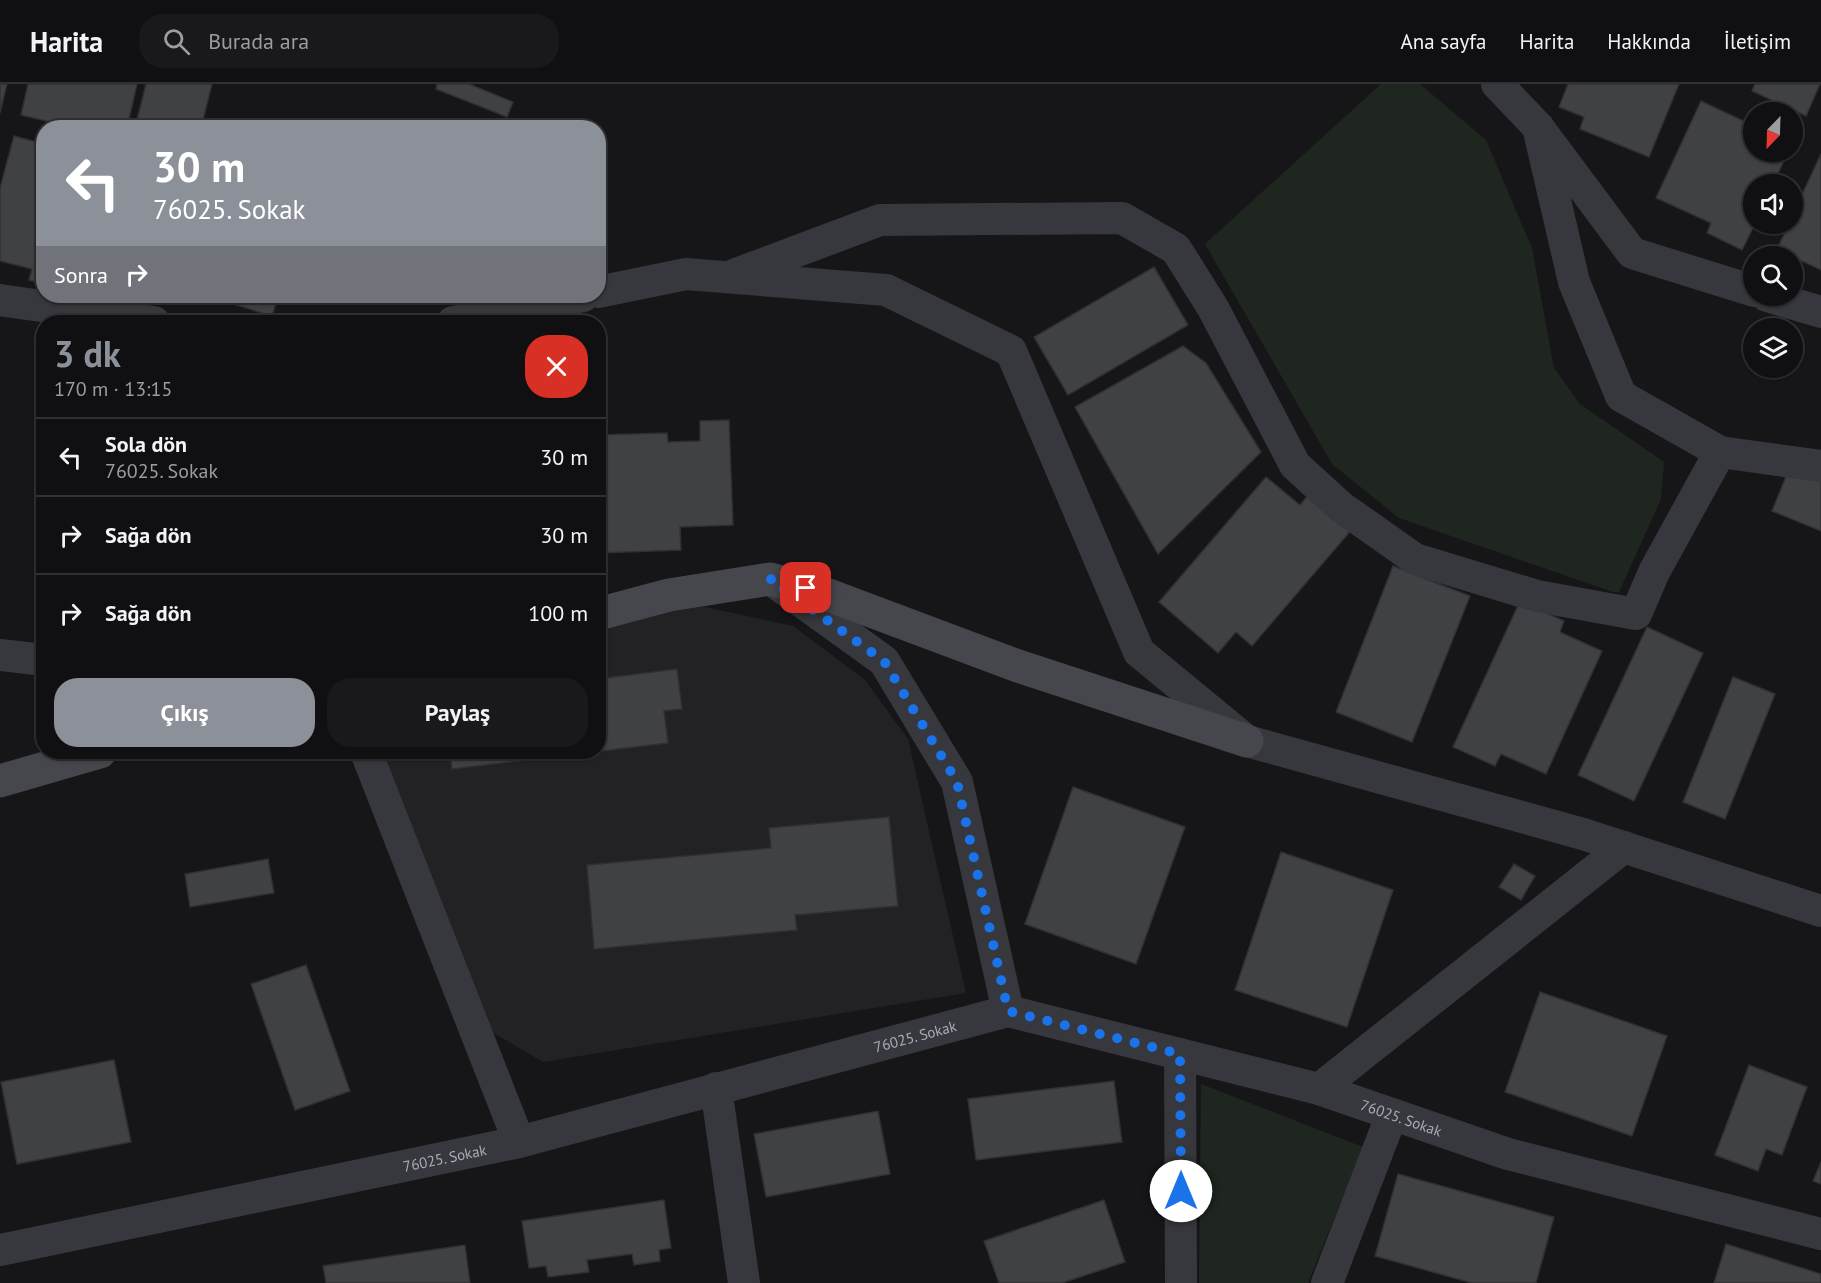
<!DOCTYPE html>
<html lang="tr">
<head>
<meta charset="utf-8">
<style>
	body { margin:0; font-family:"PT Sans",sans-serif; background:#19191b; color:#f1f3f6; height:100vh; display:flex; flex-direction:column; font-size:22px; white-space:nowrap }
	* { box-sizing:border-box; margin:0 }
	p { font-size:20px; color:#9c9d9f }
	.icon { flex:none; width:33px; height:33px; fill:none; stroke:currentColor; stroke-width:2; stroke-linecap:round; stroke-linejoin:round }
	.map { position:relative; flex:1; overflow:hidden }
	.details { position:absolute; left:36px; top:231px; width:570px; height:444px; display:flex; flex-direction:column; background:#101012; border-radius:24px; box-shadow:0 2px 4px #0004,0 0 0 2px #303032 }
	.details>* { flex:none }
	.hud { position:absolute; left:36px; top:36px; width:570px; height:183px; border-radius:24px; box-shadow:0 2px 4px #0004,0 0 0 2px #303032; background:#8c9099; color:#fff; overflow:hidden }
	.needle { width:39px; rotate:203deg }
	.controls { position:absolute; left:1743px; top:18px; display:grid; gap:12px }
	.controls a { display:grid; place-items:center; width:60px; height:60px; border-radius:50%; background:#101012; box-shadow:0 2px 4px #0004,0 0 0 2px #303032; font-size:30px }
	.pin { position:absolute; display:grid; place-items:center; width:51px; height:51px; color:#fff; margin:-26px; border-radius:12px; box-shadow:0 3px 9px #0006 }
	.me { position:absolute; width:66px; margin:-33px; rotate:0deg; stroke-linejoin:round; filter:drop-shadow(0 0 4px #0008) }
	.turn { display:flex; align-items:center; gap:21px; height:126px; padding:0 18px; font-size:27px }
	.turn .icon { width:78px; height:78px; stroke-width:2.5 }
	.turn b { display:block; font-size:42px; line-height:51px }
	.then { display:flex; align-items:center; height:57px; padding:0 18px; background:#0003; gap:12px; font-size:22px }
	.round { display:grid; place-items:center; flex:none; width:63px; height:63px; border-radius:24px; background:#19191b }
	.headline { display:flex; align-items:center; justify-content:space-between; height:102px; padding:0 18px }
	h1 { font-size:36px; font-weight:800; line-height:45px; color:#8c9099 }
	.cta { display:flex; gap:12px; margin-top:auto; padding:12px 18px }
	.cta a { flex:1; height:69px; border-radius:24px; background:#8c9099; color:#fff; font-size:24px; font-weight:800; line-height:69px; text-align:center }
	.cta a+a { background:#19191b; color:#f1f3f6 }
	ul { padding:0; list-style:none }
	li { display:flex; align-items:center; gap:18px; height:78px; padding:0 18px; border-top:2px solid #303032 }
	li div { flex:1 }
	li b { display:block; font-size:22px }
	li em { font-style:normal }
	header { display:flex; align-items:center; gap:36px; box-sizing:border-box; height:84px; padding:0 30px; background:#101012; border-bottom:2px solid #303032 }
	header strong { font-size:28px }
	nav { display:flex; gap:33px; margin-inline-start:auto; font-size:21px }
	.search { width:420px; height:54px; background:#19191b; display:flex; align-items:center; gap:15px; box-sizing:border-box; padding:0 21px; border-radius:24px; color:#9c9d9f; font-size:22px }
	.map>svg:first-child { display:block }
	.built { fill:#222225 }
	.green { fill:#1e261f }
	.building { fill:#404145; stroke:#303034; stroke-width:1.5 }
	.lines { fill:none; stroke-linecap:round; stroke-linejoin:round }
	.street { stroke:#37383d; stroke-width:32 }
	.secondary { stroke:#45474d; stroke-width:33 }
	.route { stroke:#1a73e8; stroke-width:10; stroke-dasharray:0 18 }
	.labels { text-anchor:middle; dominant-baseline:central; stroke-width:4.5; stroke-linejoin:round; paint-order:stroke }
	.street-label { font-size:15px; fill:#a8adb8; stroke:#111113 }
</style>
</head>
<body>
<header>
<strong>Harita</strong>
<div class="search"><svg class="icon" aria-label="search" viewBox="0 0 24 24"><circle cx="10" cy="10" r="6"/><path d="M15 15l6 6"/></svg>Burada ara</div>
<nav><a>Ana sayfa</a><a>Harita</a><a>Hakkında</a><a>İletişim</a></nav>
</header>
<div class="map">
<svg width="1821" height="1199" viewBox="0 0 1821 1199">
	<rect width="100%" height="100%" fill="#161618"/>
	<polygon class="built" points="687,519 793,542 865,596 908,655 966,909 543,978 492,948 377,668 598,668 599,537"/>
	<g class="green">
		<polygon points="1381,0 1420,0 1486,56 1532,164 1554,284 1580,320 1664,378 1661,415 1619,508 1613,508 1399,434 1332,380 1205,160"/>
		<polygon points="1201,1000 1363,1063 1308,1199 1199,1199"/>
	</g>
	<g class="building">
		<polygon points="0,0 7,0 0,29"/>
		<polygon points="28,0 137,0 127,44 75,44 21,31"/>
		<polygon points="146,0 212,0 201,44 135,44"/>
		<polygon points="437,0 469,0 513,18 507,33 436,5"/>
		<polygon points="1568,0 1679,0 1649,73 1580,45 1584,33 1559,23"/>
		<polygon points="1755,0 1820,0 1806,32 1752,7"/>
		<polygon points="1701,17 1754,42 1754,68 1788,68 1773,100 1754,100 1755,140 1742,166 1707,149 1711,139 1656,114"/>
		<polygon points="14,52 44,60 44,200 29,196 32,185 0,177 0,104"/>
		<polygon points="1821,70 1821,186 1777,165 1789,140 1792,140 1792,132"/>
		<polygon points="1154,183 1188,241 1068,311 1034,253"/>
		<polygon points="207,212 278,212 272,232"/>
		<polygon points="1183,262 1206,279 1261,368 1158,470 1075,323"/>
		<polygon points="729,336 733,441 680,443 681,466 598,469 598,351 667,349 668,358 700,357 700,337"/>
		<polygon points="1789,385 1821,398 1821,447 1772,427"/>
		<polygon points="1266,393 1300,421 1311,408 1353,444 1252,562 1236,548 1218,569 1159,518"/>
		<polygon points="1393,482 1470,512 1412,658 1336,628"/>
		<polygon points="1520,517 1564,537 1560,548 1602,567 1546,690 1501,670 1495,682 1453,663"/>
		<polygon points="1647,543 1703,569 1634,717 1578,691"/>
		<polygon points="677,585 682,625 664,627 668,659 452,685 450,668 598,668 598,595"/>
		<polygon points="1733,593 1775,610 1725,735 1683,718"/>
		<polygon points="1073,703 1185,743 1136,880 1025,840"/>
		<polygon points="889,733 898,822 795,831 797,846 594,865 587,781 771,764 769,744"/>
		<polygon points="1281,768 1393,806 1347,943 1235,906"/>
		<polygon points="268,775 274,809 190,823 185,790"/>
		<polygon points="1514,780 1535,792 1521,816 1499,803"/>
		<polygon points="306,881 350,1007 295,1026 251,900"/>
		<polygon points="1540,908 1667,952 1632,1052 1505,1008"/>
		<polygon points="114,976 131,1058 17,1080 1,998"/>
		<polygon points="1749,981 1807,1003 1782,1071 1766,1065 1758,1087 1715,1071"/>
		<polygon points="1114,997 1122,1058 976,1076 968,1015"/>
		<polygon points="878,1027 890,1090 766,1113 754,1050"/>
		<polygon points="1821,1078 1821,1100 1813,1097"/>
		<polygon points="1398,1090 1554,1133 1536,1199 1472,1199 1375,1172"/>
		<polygon points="664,1116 671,1164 659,1166 660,1177 634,1181 632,1170 587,1176 589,1188 548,1193 546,1182 529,1184 522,1137"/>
		<polygon points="1104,1116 1125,1178 1062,1199 999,1199 984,1157"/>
		<polygon points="1726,1160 1821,1190 1821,1199 1714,1199"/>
		<polygon points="465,1161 470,1199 326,1199 323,1182"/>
	</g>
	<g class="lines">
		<g class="street">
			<polyline points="1497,0 1538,43 1632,169 1754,207"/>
			<polyline points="1538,43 1574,198 1621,312 1720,368 1821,382"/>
			<polyline points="736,190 880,136 1122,134 1176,165 1213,224 1295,381 1341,423 1415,475 1537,512 1636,530 1654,488 1720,368"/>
			<polyline points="598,208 686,190 886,206 1011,267 1139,568 1247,657 1583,750 1821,827"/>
			<polyline points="1767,212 1821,228"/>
			<polyline points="0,216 154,238"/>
			<polyline points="453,238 583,212"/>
			<polyline points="773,497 884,577 957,698 1008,927"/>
			<polyline points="0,571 44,576"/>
			<polyline points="366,668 519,1058"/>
			<polyline points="1180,970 1181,1199"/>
			<polyline points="716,1004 744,1199"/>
			<polyline points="1319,1005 1624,763"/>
			<path id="s1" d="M 0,1166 L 519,1058 L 1008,927 L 1319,1005 L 1508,1070 L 1821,1150"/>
			<polyline points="1327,1199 1392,1030"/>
		</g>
		<g class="secondary">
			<polyline points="598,530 669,511 770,495 823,509 1018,582 1247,657"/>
			<polyline points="0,697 100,668"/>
		</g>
	</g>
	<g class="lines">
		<polyline class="route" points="806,504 770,495 884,577 957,698 1008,927 1180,970 1181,1107"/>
	</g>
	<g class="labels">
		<g class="street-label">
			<text stroke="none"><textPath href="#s1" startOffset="940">76025. Sokak</textPath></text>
			<text stroke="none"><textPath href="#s1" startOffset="1444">76025. Sokak</textPath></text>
			<text stroke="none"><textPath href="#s1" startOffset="454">76025. Sokak</textPath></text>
		</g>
	</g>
</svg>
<div class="controls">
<a><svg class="needle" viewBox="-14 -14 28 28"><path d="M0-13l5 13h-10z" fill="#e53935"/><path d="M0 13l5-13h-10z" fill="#9c9d9f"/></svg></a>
<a><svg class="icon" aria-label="sound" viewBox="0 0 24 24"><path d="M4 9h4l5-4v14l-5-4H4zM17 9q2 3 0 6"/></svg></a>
<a><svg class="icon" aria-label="search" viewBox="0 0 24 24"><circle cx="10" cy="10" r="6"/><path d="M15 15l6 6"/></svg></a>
<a><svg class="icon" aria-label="layers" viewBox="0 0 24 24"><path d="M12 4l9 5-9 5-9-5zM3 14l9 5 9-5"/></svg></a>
</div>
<div class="pin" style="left:806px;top:504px;background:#d93025"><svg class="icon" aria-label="arrive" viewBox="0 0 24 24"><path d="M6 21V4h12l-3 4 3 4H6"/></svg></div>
<svg class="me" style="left:1181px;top:1107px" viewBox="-20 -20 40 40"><circle r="19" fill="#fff"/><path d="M0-13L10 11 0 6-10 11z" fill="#1a73e8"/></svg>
<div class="hud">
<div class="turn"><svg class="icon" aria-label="left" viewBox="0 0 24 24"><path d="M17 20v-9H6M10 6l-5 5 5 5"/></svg><div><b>30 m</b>76025. Sokak</div></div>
<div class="then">Sonra<svg class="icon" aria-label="right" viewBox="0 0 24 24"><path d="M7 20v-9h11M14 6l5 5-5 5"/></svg></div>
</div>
<section class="details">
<div class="headline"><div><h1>3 dk</h1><p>170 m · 13:15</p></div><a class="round" style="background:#d93025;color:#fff"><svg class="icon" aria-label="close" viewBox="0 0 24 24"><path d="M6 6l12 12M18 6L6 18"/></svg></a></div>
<ul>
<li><svg class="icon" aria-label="left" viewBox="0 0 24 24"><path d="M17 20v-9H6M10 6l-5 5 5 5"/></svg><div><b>Sola dön</b><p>76025. Sokak</p></div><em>30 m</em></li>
<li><svg class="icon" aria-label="right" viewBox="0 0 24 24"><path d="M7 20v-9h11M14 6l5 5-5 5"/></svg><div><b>Sağa dön</b></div><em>30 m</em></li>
<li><svg class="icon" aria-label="right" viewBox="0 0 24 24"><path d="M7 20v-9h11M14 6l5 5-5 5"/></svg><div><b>Sağa dön</b></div><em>100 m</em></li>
</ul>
<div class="cta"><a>Çıkış</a><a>Paylaş</a></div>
</section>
</div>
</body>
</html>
